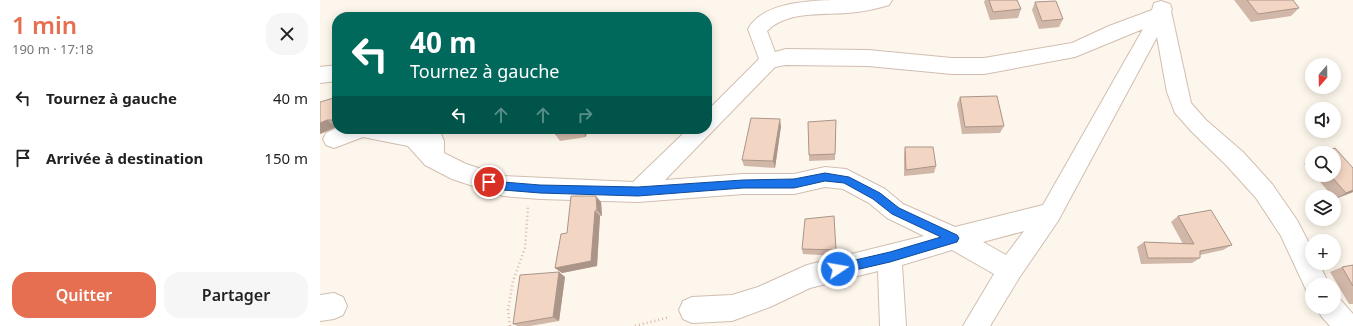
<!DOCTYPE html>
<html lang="fr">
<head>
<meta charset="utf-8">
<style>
	body { margin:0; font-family:"Noto Sans",sans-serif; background:#f6f6f6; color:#222; height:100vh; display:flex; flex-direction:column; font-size:15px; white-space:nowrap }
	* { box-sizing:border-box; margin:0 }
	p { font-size:13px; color:#767676 }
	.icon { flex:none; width:22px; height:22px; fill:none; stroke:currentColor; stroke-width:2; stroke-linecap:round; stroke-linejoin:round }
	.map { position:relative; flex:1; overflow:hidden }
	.drawer { display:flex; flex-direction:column; background:#fff; width:320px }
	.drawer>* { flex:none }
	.guide { position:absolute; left:12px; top:12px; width:380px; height:122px; border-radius:16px; box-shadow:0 2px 10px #0003; background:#00695c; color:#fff; overflow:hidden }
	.needle { width:26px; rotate:200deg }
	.tools { position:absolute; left:985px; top:58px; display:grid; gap:8px }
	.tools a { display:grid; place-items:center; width:36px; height:36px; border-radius:50%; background:#fff; box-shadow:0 2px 10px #0003; font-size:20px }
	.pin { position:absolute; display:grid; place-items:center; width:34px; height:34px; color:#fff; margin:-17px; border:2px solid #fff; border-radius:50%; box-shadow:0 1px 4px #0007 }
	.me { position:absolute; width:44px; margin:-22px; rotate:78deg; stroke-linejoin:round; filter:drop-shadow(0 0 3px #0008) }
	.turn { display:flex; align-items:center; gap:14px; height:84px; padding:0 12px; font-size:18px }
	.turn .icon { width:52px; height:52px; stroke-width:2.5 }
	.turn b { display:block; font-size:28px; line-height:34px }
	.lanes { display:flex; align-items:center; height:38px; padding:0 12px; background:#0003; justify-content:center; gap:20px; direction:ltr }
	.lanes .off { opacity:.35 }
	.round { display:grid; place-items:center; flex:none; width:42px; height:42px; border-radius:16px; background:#f6f6f6 }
	.overview { display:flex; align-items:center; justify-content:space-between; height:68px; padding:0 12px }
	h1 { font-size:24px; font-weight:600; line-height:30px; color:#e76f51 }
	.primary-button { display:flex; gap:8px; margin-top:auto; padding:8px 12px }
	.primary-button a { flex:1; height:46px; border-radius:16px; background:#e76f51; color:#fff; font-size:16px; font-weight:600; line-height:46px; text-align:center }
	.primary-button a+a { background:#f6f6f6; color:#222 }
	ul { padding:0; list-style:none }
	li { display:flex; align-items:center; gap:12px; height:60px; padding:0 12px }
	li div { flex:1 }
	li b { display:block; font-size:15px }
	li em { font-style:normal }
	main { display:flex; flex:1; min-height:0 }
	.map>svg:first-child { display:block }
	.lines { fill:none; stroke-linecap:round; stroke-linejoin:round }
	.street-casing { stroke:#d1beb0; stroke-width:2 }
	.path { stroke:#d9b8a5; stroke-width:2.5; stroke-dasharray:1 3; stroke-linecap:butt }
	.street { fill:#fff; fill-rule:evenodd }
	.wall { fill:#d1b7a8 }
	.shaded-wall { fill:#aa9588 }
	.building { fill:#f3d5c3; stroke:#aa9588 }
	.route { fill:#1a73e8; stroke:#114b97 }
</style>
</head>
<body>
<main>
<section class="drawer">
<div class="overview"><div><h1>1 min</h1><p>190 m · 17:18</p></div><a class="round"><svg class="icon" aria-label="close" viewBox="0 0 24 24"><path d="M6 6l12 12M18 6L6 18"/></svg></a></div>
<ul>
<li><svg class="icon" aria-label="left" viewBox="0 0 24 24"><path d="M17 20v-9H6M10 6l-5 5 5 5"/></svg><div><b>Tournez à gauche</b></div><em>40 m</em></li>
<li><svg class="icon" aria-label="arrive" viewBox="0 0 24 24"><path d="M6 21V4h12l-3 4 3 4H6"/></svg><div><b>Arrivée à destination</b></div><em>150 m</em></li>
</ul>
<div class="primary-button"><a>Quitter</a><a>Partager</a></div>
</section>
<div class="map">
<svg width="1033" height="326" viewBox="0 0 1033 326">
	<rect width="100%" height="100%" fill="#fdf6ec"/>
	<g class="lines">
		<defs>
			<g id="street">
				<path d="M 512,0 L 572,0 L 569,5 C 556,9 541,12 527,13 C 501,15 467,11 447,31 L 455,52 L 466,49 L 548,50 L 632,58 L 664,58 L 752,43 L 789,26 L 832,10 L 834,3 L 841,1 L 850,4 L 852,9 L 851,11 L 871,103 L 886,120 L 923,152 L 952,184 L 977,220 L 992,249 L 992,263 L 999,263 L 1009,285 L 992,285 L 992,295 L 988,294 L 961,236 L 936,198 L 907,166 L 872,132 L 855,113 L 847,92 L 837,37 L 738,221 L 699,278 L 670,326 L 643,326 L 674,274 L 632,250 L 582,265 L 586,326 L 560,326 L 558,271 L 490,288 L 450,307 L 412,321 L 372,323 L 363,319 L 359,310 L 363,301 L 372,297 L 412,295 L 438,287 L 487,265 L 604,236 L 567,218 L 549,203 L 523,189 L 505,187 L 474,194 L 423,194 L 318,202 L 220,199 L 183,196 L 132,179 L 105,165 L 88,146 L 43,137 L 14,148 L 6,145 L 3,139 L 6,133 L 17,128 L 98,130 L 97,129 L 119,129 L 124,141 L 124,153 L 146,164 L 183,176 L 313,182 L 368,129 L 387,129 L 387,111 L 439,59 L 428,29 C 442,3 486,1 512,0 ZM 823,29 L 723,205 L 635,227 L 583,204 L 565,189 L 526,169 L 505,167 L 474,174 L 423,174 L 345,180 L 455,67 L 466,65 L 548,66 L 632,74 L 664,74 L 755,57 ZM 704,231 L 686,255 L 663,242 Z"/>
				<polygon points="17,65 17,81 0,83 0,67"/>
				<polygon points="14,293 23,297 27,306 23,315 14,319 0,321 0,295"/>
				<polygon points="1014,296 1019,298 1033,314 1033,326 1010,326 1001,316 997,307 1014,307"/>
			</g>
		</defs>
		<use href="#street" class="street-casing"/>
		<g class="path">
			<polyline points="190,326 188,310 193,281 205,248 208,207"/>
			<polyline points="315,326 350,317"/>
		</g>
		<use href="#street" class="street"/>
	</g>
	<g class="wall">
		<polygon points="665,0 697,0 701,9 698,18 670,20 664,2"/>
		<polygon points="914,0 973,0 979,8 971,16 931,22"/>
		<polygon points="715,2 743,19 739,27 719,29 712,10"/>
		<polygon points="17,97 17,127 0,134"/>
		<polygon points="640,97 684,126 680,133 642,134 637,104"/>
		<polygon points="516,120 515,160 489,161 489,155"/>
		<polygon points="461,126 455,168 424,166 422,160"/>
		<polygon points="234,129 267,129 266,137 240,141 235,134"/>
		<polygon points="585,147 616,166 614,173 584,176 584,154"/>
		<polygon points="992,159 992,173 984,164"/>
		<polygon points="994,175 1014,175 1033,192 1015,199"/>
		<polygon points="281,202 282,216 280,216 277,266 242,273 235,268 247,233"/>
		<polygon points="514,216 516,256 483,254 482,249"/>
		<polygon points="858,216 912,245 903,250 880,255 880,258 872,263 821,264 817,247 824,242 863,244 851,222"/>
		<polygon points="1033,265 1033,304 1029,304 1010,272 1022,267"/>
		<polygon points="239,272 245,277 239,321 210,326 197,326 193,324"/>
	</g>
	<g class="shaded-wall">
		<polygon points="460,119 461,126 455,168 453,161"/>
		<polygon points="7,120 16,127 0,134 0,123"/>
		<polygon points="261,129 267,129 266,137 261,130"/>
		<polygon points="1033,190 1033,192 1015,199 1026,193"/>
		<polygon points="276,196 281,202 282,216 277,210"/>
		<polygon points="275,211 280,216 277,266 242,273 235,268"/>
		<polygon points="239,272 245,277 239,321 233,317"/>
	</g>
	<g class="building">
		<polygon points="669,0 697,0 701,9 673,12"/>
		<polygon points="927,0 973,0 979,8 938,14"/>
		<polygon points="736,1 743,19 722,21 715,2"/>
		<polygon points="677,96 684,126 645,127 640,97"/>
		<polygon points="17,97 17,119 15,120 7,120 0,123 0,102"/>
		<polygon points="431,118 460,119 453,161 422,160"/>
		<polygon points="516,120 515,154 489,155 488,122"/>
		<polygon points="234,129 261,129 261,130 235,134"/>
		<polygon points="585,147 613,147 616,166 586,170"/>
		<polygon points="1015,148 1033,168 1033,190 1026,193 1010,175 1014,175 1014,153 1003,153"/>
		<polygon points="251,196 276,196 277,210 275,211 271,261 235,268 241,234 247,233"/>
		<polygon points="891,210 912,245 880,251 880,258 828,258 824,242 874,244 858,216"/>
		<polygon points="514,216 516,250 482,249 485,219"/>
		<polygon points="1033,265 1033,286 1022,267"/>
		<polygon points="239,272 233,317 193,324 200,275"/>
	</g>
	<polygon class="route" points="505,173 529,177 560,193 579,208 637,235 639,238 637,242 570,262 518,274 515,272 513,269 515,265 518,264 570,252 621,237 572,214 553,199 524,183 505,181 474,188 423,188 318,196 220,193 183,190 165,184 164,182 169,177 183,182 220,185 318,187 423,180 474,179"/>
</svg>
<div class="tools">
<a><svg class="needle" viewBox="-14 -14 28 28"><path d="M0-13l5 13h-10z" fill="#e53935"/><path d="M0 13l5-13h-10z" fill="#767676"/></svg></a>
<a><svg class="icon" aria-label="sound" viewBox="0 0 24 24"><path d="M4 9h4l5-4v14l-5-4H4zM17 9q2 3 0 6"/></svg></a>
<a><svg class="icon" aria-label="search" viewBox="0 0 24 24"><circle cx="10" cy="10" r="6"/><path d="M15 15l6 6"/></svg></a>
<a><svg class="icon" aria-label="layers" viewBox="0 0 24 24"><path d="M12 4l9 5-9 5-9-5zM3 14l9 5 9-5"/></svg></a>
<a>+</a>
<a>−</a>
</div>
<div class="pin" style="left:169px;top:182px;background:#d93025"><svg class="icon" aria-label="arrive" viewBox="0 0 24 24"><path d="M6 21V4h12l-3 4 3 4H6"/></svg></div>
<svg class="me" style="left:518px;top:269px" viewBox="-20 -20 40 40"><circle r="17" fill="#1a73e8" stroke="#fff" stroke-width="3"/><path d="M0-11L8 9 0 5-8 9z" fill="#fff"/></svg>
<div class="guide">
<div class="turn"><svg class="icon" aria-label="left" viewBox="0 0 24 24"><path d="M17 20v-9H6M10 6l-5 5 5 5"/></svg><div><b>40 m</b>Tournez à gauche</div></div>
<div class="lanes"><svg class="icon" aria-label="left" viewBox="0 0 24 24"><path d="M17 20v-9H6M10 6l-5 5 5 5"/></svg><svg class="icon off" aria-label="ahead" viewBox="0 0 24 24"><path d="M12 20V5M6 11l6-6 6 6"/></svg><svg class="icon off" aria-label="ahead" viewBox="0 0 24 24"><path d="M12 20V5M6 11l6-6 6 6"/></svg><svg class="icon off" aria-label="right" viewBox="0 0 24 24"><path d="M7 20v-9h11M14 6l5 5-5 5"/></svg></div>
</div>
</div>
</main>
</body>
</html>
